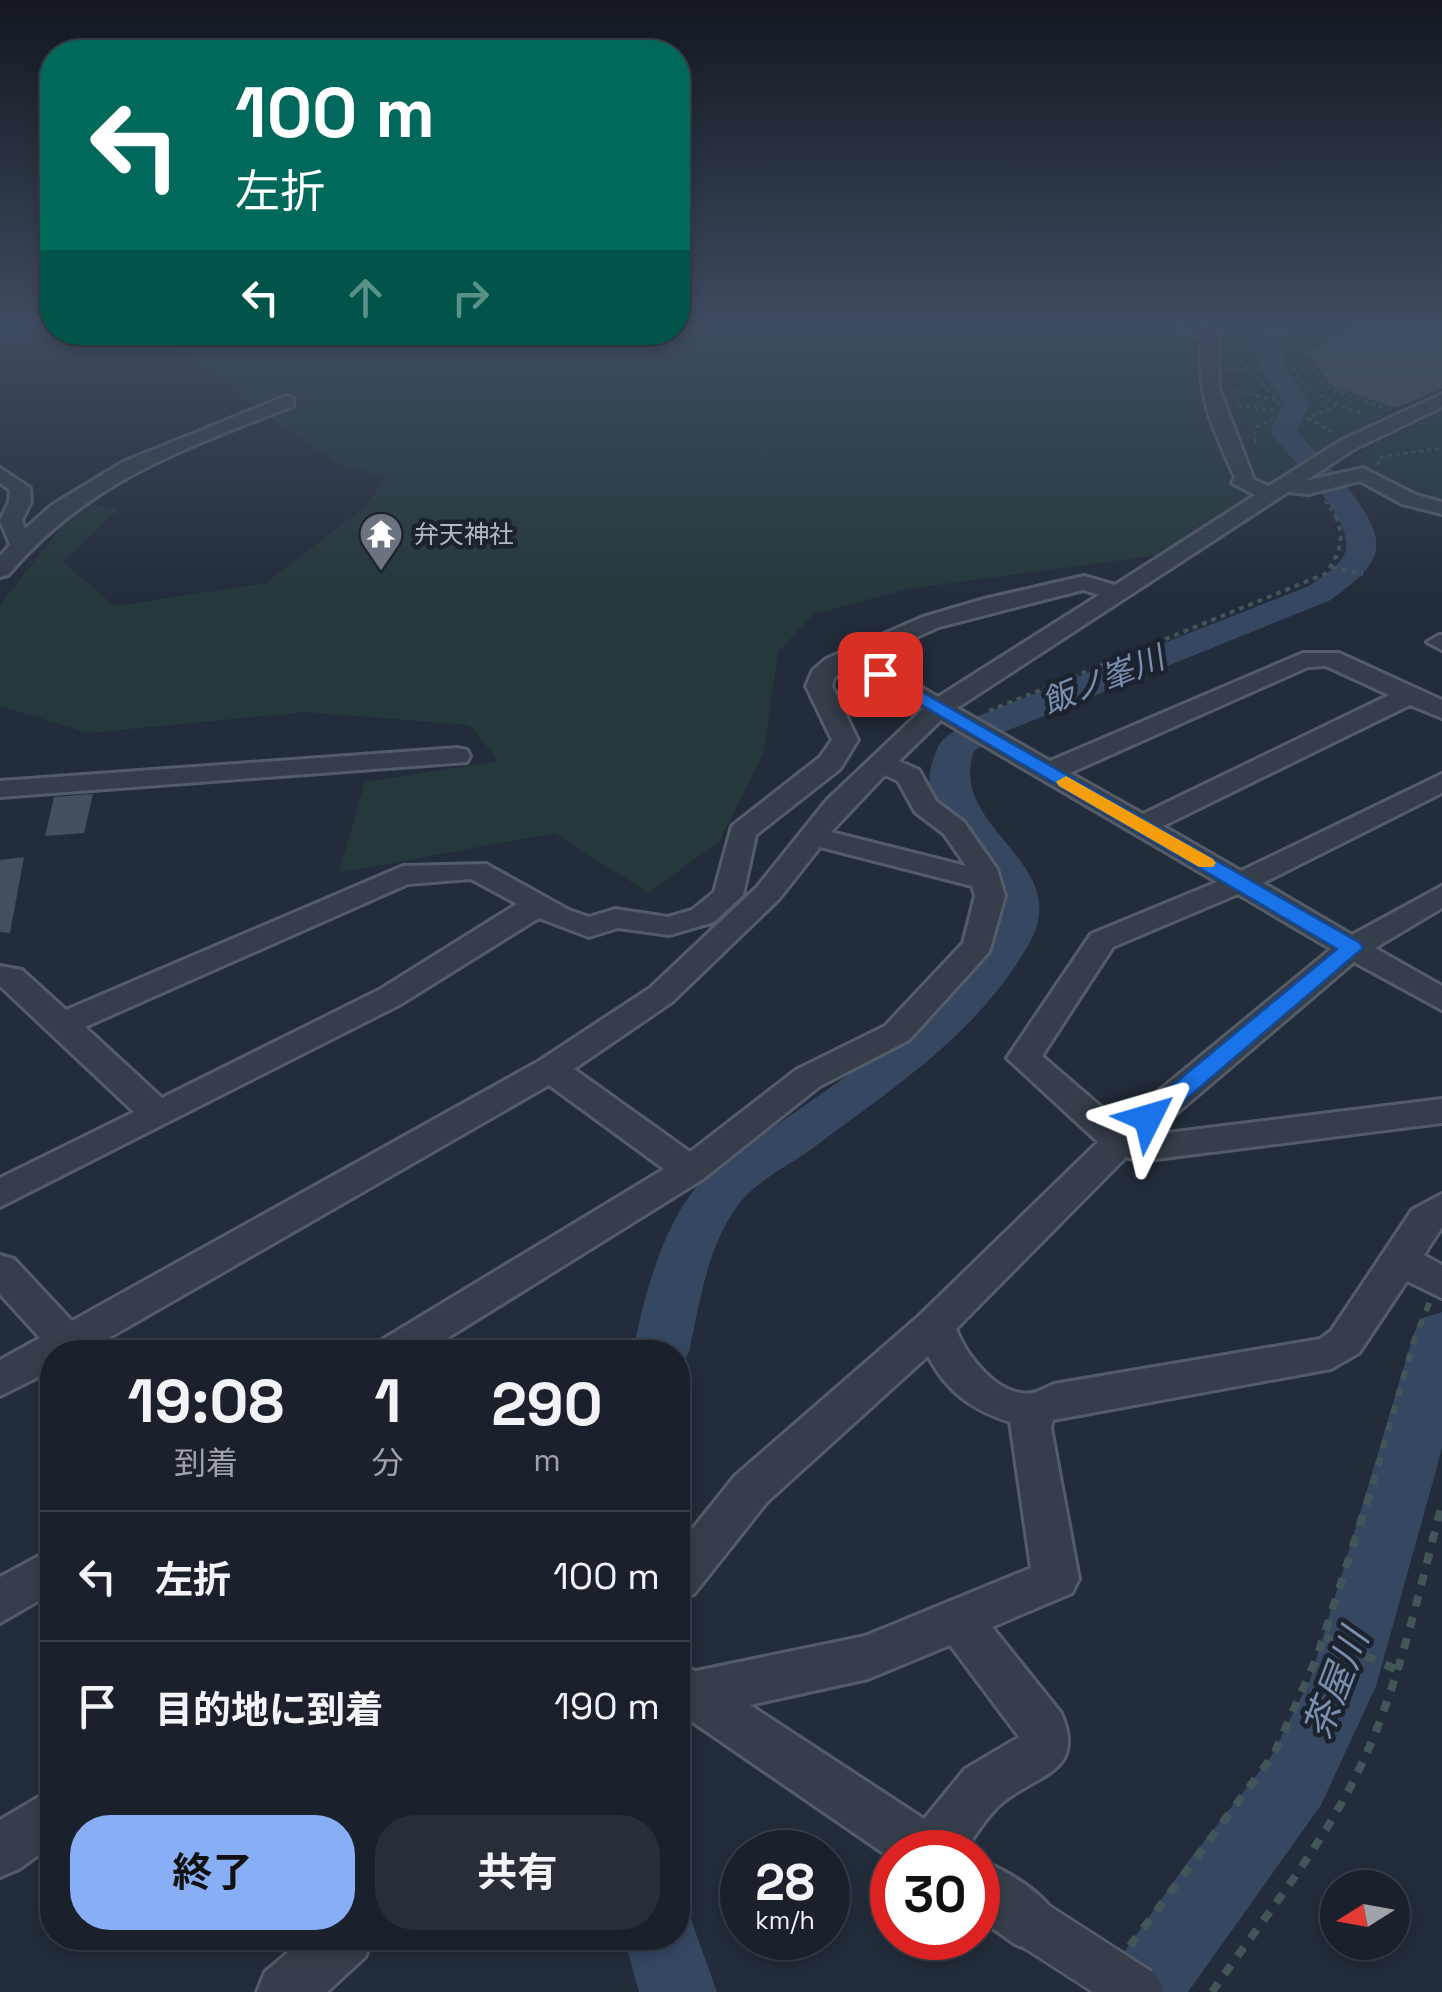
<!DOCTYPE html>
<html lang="ja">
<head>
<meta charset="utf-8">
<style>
	body { margin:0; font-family:"Space Grotesk","Noto Sans JP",sans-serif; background:#272e38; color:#f1f3f6; height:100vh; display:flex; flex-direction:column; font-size:38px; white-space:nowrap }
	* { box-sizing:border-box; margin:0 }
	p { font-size:32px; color:#9fa3a9 }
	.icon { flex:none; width:55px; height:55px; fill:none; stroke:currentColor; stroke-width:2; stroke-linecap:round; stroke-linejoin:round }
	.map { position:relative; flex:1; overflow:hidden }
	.panel { position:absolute; left:40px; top:1340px; width:650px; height:610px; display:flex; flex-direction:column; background:#1a212c; border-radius:40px; box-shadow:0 5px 15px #0003,0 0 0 2px #383e48 }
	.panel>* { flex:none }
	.guide { position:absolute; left:40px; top:40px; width:650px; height:305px; border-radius:40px; box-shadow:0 5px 15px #0003,0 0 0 2px #383e48; background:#00695c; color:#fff; overflow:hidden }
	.needle { width:65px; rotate:259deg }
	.tools { position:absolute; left:1320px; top:1870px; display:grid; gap:20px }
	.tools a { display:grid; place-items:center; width:90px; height:90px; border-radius:50%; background:#1a212c; box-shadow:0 5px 15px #0003,0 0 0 2px #383e48; font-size:50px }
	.speed { position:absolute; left:720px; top:1830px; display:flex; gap:20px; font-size:50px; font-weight:700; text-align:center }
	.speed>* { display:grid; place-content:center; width:130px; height:130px; border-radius:50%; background:#1a212c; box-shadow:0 5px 15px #0003,0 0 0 2px #383e48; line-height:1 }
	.speed small { font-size:25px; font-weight:400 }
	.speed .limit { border:15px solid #d22; background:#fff; color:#111 }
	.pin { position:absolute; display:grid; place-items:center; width:85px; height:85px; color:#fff; margin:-42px; border-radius:20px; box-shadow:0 5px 15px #0006 }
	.me { position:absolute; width:110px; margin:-55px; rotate:50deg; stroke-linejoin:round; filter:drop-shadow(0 0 8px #0008) }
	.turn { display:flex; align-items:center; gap:35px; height:210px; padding:0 30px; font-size:45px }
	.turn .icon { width:130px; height:130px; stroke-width:2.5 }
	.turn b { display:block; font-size:70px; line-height:85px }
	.lanes { display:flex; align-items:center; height:95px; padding:0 30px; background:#0003; justify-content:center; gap:50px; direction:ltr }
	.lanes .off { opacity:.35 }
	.eta { display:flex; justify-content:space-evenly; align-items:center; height:170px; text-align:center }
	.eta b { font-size:60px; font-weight:700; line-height:70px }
	.action { display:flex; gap:20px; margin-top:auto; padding:20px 30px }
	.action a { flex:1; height:115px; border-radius:40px; background:#88aef6; color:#111; font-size:40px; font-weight:700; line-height:115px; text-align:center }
	.action a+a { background:#272e38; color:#f1f3f6 }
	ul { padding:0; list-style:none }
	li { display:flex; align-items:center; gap:30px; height:130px; padding:0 30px; border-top:2px solid #383e48 }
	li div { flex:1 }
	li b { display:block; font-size:38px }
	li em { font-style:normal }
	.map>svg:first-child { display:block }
	.green { fill:#25383b }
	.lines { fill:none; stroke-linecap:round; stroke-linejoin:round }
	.river { fill:#364761; fill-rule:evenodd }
	.building { fill:#444f5f }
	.minor-casing { stroke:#555c69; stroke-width:6 }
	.path-far3 { stroke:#425559; stroke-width:2.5; stroke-dasharray:4 4; stroke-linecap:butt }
	.path-far2 { stroke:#425559; stroke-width:4; stroke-dasharray:5 5; stroke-linecap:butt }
	.path-far1 { stroke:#425559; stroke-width:6; stroke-dasharray:9 9; stroke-linecap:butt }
	.path { stroke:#425559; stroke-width:8; stroke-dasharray:11 11; stroke-linecap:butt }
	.minor { fill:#363e4b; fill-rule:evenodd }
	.minor-bridge-casing { stroke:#555c69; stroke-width:54; stroke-linecap:butt }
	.minor-bridge { stroke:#363e4b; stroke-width:49 }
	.route { fill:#1a73e8; stroke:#114b97; stroke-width:2.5 }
	.slow { fill:#f59e0b }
	.labels { text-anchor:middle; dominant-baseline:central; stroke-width:9; stroke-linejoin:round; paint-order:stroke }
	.far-poi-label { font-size:25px; fill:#b2b9c7; stroke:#1c232f; text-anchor:start }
	.water-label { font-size:32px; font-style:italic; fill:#7a8eae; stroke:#1c232f }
	.near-water-label { font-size:38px; font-style:italic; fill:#7a8eae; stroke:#1c232f }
</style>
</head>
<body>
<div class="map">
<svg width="1442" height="1992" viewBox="0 0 1442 1992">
	<rect width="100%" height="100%" fill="#232c3a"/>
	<g class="green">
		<polygon points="678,321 1358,321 1308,353 1330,385 1396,408 1279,476 1250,515 1203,549 907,589 814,614 778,652 764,751 720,841 648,893 555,833 339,873 365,782 499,761 469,725 305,712 89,733 0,706 0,605 81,502 119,509 63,562 115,606 266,583 362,509 387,478 335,463 152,333 678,332"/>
		<path d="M 1442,411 L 1442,505 C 1414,498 1367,486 1357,456 L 1364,449 Z"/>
	</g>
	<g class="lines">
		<g class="river">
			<path d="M 1278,321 L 1305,321 L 1280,341 L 1284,366 L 1310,403 L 1297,431 C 1319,458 1387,518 1375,554 C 1368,574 1347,587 1331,600 L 1004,732 L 974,751 C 947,828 1072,861 1031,940 C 982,1031 893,1088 813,1148 C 788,1166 754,1182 736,1208 C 707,1248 699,1306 689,1352 L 681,1367 L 678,1369 L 678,1352 L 633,1352 C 644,1295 663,1222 704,1178 C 722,1157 749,1145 771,1129 C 841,1079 917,1033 971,965 C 1052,862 909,836 932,763 C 935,754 938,743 946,737 C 956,729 968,723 978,716 L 1309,586 C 1320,578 1338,568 1344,555 C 1359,521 1289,459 1270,432 L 1284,403 C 1270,382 1247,359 1260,333 Z"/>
			<polygon points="1442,1312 1442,1447 1437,1467 1376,1686 1321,1805 1188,1992 1103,1992 1115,1965 1187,1863 1271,1757 1310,1680 1414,1333 1422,1318"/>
			<polygon points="678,1907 688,1911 717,1992 639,1992 624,1938 678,1938"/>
		</g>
	</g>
	<g class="building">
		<polygon points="1358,321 1442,321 1442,389 1396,408 1330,385 1308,353"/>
		<polygon points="93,794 84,833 45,836 54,797"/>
		<polygon points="24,857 10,933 0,932 0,860"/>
	</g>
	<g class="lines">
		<defs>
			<g id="minor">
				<path d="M 1181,321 L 1197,321 L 1196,325 L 1204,327 L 1209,321 L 1227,321 L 1221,328 L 1218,349 L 1219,388 L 1254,480 L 1269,486 L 1342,440 L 1442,394 L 1442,407 L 1356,448 L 1305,481 L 1363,468 L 1416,495 L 1442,502 L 1442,514 L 1402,504 L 1360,481 L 1308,494 L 1288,492 L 957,708 L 1050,761 L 1303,653 L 1339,653 L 1442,700 L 1442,718 L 1410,705 L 1163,826 L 1241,871 L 1442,774 L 1442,793 L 1263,883 L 1352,935 L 1442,886 L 1442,908 L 1375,948 L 1442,986 L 1442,1010 L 1354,962 L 1151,1135 L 1442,1099 L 1442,1123 L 1140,1161 L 1126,1157 L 956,1329 C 966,1355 998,1398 1032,1393 C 1038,1392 1047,1387 1054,1384 L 1320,1339 L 1331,1331 L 1412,1210 L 1442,1194 L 1442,1227 L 1424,1255 L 1442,1265 L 1442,1298 L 1407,1281 L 1359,1353 L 1331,1369 L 1053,1420 L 1051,1428 L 1079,1579 L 1072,1593 L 992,1627 L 1061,1713 C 1087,1773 1036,1774 1002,1803 C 987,1815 975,1837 963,1852 L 892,1852 L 892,1859 L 678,1712 L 678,1671 L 686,1668 L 696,1671 L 865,1636 L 1031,1568 L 1010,1422 C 972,1410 947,1392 928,1356 L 767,1502 L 694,1594 L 678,1600 L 678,1547 L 735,1476 L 920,1315 L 1098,1142 L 1007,1058 L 1091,934 L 1217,882 L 941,720 L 899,761 L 919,770 L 936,801 L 964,822 L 997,869 L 1005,896 L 989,952 L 909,1040 L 820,1086 L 703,1179 L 425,1352 L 374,1352 L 380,1341 L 664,1169 L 549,1085 L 100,1343 L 102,1352 L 52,1352 L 52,1370 L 0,1396 L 0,1360 L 40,1338 L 0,1294 L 0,1255 L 14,1259 L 72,1321 L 539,1061 L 650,988 L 757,887 L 827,800 L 923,709 L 850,667 L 834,678 L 832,686 L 858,740 L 840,769 L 756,835 L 743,895 L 714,922 L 669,935 L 618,928 L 589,937 L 539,918 L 401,1004 L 0,1207 L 0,1178 L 134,1112 L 0,986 L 0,966 L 22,970 L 66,1010 L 403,866 L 486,864 L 569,910 L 589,917 L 615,909 L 668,917 L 692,910 L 714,892 L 732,826 L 820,757 L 832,740 L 806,686 L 813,670 L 826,659 L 923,617 L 984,599 L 1084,576 L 1115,585 L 1255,495 L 1232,483 L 1235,477 C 1213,430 1194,389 1203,337 L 1180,333 ZM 1083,590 L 1099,595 L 938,697 L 870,658 L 939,627 ZM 1326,666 L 1389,695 L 1143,814 L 1070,773 L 1308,667 ZM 885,775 L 898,781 L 915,812 L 944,834 L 966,866 L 831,832 ZM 820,847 L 972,886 L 975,896 L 963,943 L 885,1026 L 796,1070 L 690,1152 L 574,1069 L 672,1002 L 779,899 ZM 471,879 L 517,904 L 379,990 L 162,1098 L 85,1027 L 408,884 ZM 1238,894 L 1331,949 L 1120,1123 L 1042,1056 L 1113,947 ZM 950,1645 L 1019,1737 L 965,1769 L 924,1819 L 750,1705 L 868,1679 Z"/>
				<path d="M 286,396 L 293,398 L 293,406 C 181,450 89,480 8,575 L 0,577 L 0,556 L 10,545 L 0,520 L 9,502 L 10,490 L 0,483 L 0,468 L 30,488 L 31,502 L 22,520 L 25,529 L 52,505 L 123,462 Z"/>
				<polygon points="1439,635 1442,635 1442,650 1427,642"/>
				<polygon points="457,748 467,750 470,756 467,762 0,797 0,781"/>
				<polygon points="52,1549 52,1593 0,1623 0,1577"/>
				<polygon points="52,1789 52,1845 19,1869 0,1877 0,1820"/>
				<path d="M 978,1859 C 1009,1872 1048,1894 1061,1925 L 1053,1944 L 1034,1952 L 1015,1944 L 978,1918 Z"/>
				<polygon points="305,1938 373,1938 365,1957 327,1992 257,1992 265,1972"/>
			</g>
		</defs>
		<use href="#minor" class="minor-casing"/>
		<g class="path-far3">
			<polyline points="1345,321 1302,350 1326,387 1385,408"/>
			<path d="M 1302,350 L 1290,349 L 1288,362 C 1306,392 1333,403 1365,415"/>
			<polyline points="1229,369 1316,371"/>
			<polyline points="1233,391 1276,400"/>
			<polyline points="1238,405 1276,411"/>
			<polyline points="1332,432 1308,418 1336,406"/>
			<polyline points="1255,443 1256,427 1277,417 1284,408 1241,360 1243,340 1258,321"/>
			<polyline points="1378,465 1379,458 1386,456 1442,448"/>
			<polyline points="1325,501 1337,518"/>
		</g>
		<g class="path-far2">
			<polyline points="1332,567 1363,574"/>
			<path d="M 989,711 L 1325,574 C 1340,554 1346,538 1335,515"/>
		</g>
		<polyline class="path-far1" points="1373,1483 1414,1341 1430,1301"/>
		<g class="path">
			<polyline points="1325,1637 1395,1669"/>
			<polyline points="1130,1946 1274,1754 1317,1657 1374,1481"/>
			<path d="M 1212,1992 C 1264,1917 1325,1844 1363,1761 C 1401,1679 1419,1590 1442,1504"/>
		</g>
		<use href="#minor" class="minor"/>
		<defs>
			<polyline id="minor-bridge" points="1034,1925 1138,1992"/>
		</defs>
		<use href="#minor-bridge" class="minor-bridge-casing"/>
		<use href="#minor-bridge" class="minor-bridge"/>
	</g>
	<linearGradient id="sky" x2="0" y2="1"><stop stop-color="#131820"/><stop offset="0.54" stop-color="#3f4b60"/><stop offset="1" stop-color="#3f4b60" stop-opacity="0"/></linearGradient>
	<rect width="1442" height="600" fill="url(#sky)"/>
	<polygon class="route" points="880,668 1360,943 1363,948 1157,1124 1140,1124 1136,1118 1140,1112 1337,949 874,677 874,670"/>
	<polygon class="slow" points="1066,776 1213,859 1216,863 1213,867 1199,867 1059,786 1056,782"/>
	<defs>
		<symbol id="temple-pin" viewBox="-11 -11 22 30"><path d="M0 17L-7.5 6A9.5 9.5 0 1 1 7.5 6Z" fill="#6b7280" stroke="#1c232f"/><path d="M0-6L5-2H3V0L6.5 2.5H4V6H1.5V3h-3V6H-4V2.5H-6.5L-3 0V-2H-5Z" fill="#fff"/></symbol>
	</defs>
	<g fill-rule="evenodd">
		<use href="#temple-pin" x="356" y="509" width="50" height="68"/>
	</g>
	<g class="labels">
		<g class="far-poi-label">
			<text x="414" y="534">弁天神社</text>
		</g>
		<g class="water-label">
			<text transform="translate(1103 680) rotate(-22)">飯ノ峯川</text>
		</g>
		<g class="near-water-label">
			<text transform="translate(1336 1684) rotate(-69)">茶屋川</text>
		</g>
	</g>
</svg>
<div class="tools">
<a><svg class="needle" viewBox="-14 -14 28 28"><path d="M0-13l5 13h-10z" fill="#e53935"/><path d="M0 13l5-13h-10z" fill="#9fa3a9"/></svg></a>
</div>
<div class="speed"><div>28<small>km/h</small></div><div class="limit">30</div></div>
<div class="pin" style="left:880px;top:674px;background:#d93025"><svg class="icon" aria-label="arrive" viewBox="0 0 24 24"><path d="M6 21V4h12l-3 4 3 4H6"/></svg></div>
<svg class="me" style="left:1148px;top:1118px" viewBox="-20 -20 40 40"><path d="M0-17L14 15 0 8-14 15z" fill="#1a73e8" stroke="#fff" stroke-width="4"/></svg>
<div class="guide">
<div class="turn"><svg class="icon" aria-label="left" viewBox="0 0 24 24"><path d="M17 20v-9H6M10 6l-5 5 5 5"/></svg><div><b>100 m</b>左折</div></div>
<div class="lanes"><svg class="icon" aria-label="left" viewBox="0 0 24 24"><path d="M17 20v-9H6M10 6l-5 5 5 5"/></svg><svg class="icon off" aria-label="ahead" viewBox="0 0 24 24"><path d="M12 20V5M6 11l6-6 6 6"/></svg><svg class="icon off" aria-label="right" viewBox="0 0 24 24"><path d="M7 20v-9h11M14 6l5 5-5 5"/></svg></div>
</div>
<section class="panel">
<div class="eta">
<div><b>19:08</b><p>到着</p></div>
<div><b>1</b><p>分</p></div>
<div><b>290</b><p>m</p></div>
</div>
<ul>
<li><svg class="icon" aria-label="left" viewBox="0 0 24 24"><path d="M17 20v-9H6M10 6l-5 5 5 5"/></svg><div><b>左折</b></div><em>100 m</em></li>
<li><svg class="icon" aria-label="arrive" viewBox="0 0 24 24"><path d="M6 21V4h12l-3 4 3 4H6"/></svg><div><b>目的地に到着</b></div><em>190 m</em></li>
</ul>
<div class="action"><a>終了</a><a>共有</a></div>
</section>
</div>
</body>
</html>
